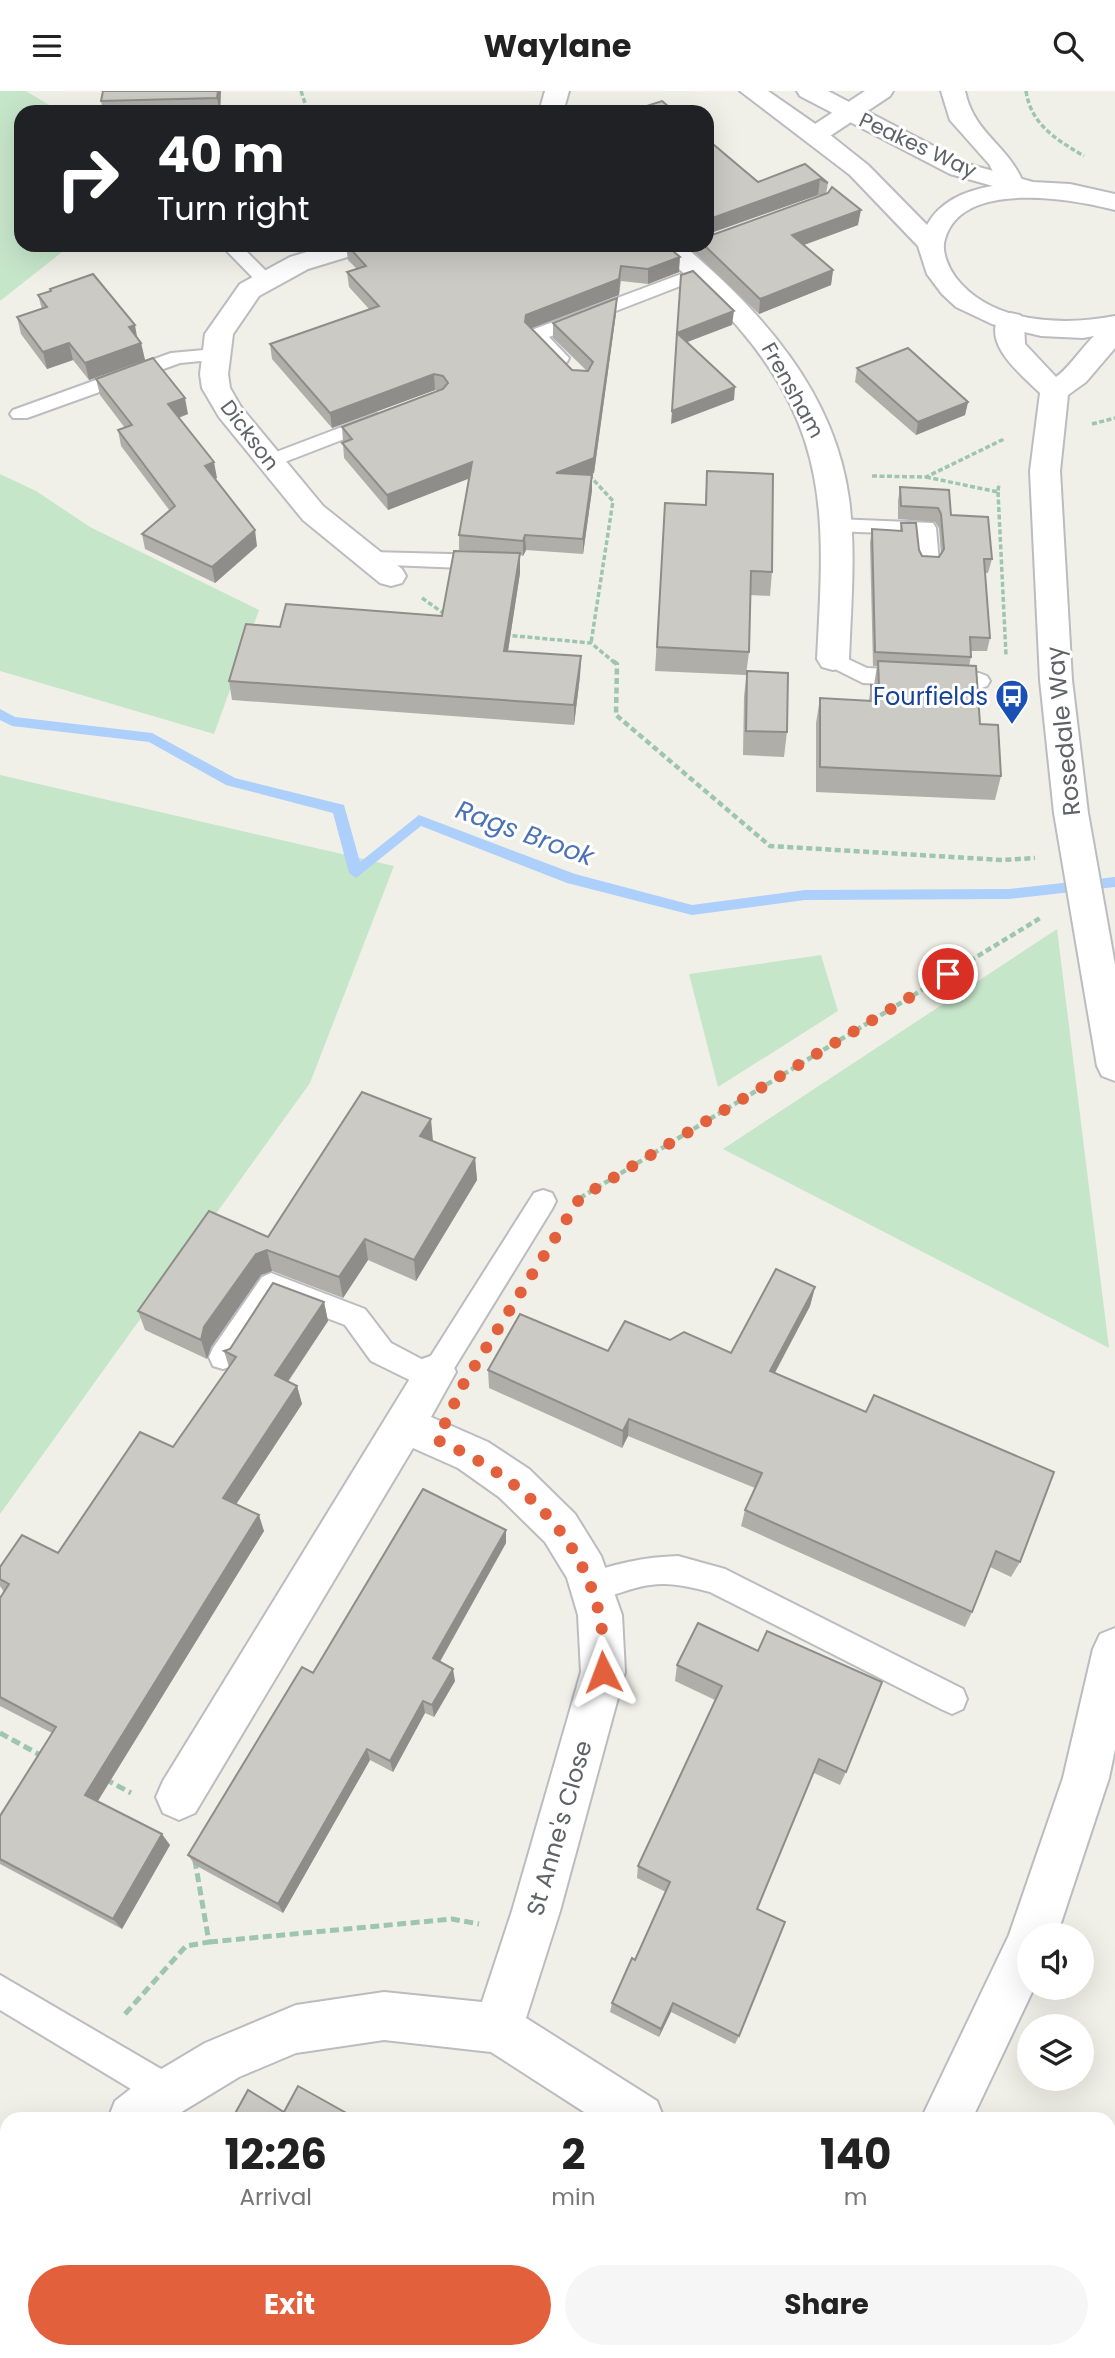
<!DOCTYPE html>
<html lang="en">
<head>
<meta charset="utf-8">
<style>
	body { margin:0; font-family:Poppins,sans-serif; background:#f6f6f6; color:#222; height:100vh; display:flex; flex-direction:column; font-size:26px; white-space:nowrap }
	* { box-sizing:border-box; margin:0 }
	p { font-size:23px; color:#767676 }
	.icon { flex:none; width:38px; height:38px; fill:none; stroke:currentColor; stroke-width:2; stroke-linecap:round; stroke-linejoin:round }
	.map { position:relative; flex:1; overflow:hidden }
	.panel { position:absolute; left:0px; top:2021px; width:1116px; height:247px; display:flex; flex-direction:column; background:#fff; border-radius:21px 21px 0 0; box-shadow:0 7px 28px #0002 }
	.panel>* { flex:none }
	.guide { position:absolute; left:14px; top:14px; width:700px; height:147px; border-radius:21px; box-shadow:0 7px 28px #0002; background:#202124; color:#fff; overflow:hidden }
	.tools { position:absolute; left:1017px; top:1832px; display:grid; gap:14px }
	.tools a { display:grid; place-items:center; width:77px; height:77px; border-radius:50%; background:#fff; box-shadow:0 7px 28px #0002; font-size:35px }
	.pin { position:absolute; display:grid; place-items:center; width:60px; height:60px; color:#fff; margin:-30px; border:4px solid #fff; border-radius:50%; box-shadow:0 2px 7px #0007 }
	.me { position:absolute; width:77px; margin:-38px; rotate:357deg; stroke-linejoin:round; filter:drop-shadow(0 0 5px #0008) }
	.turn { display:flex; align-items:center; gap:24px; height:147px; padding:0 28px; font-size:32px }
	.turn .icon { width:91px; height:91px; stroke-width:2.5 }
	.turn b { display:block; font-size:49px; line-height:60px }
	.eta { display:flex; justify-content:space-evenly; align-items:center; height:119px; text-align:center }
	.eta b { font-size:42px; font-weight:700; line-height:49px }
	.action { display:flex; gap:14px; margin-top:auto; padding:14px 28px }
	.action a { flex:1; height:80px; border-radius:42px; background:#e2603c; color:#fff; font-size:28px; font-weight:700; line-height:80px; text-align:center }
	.action a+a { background:#f6f6f6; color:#222 }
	header { display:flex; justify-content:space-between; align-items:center; height:91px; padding:0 28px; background:#fff; font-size:32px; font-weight:700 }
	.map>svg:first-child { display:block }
	.green { fill:#c6e6ca }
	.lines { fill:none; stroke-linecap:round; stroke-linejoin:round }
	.stream { fill:#adcffb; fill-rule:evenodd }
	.lane-casing { stroke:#babcc0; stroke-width:4 }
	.street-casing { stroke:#babcc0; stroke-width:4 }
	.secondary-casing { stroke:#b9bbc0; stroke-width:4 }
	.path-far2 { stroke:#9ec5ae; stroke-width:3.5; stroke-dasharray:5 2.5; stroke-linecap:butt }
	.path-far1 { stroke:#9ec5ae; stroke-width:4.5; stroke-dasharray:6 3.5; stroke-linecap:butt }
	.path { stroke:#9ec5ae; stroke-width:5; stroke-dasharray:9 4.5; stroke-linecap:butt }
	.lane { fill:#fff; fill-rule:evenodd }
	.street { fill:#fff; fill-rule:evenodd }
	.secondary { fill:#fff; fill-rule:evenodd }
	.wall { fill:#afaea9; fill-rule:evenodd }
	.shaded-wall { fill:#8f8d89 }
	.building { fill:#cccac4; stroke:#8f8d89; stroke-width:2 }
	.route { stroke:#e2603c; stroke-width:12; stroke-dasharray:0 21.6 }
	.labels { text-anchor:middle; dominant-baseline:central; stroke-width:6; stroke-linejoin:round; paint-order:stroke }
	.far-street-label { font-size:21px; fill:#5f6267; stroke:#fff }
	.transit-label { font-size:24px; fill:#164399; stroke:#fff; text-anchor:end }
	.street-label { font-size:24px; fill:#5f6267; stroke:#fff }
	.water-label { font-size:26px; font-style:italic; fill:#4c72b6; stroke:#fff }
</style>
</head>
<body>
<header><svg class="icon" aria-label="menu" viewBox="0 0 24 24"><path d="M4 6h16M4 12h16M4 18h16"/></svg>Waylane<svg class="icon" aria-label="search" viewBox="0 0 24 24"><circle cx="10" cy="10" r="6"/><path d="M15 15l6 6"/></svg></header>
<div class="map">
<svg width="1115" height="2267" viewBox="0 0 1115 2267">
	<rect width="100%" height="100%" fill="#f0f0e8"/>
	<g class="green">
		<polygon points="0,0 26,0 61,21 21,21 21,154 71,154 0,210"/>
		<polygon points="0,383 36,400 90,436 259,519 214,643 0,580"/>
		<polygon points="0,684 394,775 310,992 0,1423"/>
		<polygon points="1057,838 1109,1257 723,1058"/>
		<polygon points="821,864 838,920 718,996 689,883"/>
	</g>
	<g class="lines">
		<polygon class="stream" points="0,618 15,626 152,642 235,687 344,714 360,771 419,724 575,783 692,814 805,799 1009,798 1115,786 1115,796 1009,808 805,809 692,824 567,792 421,735 356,787 349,782 333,722 226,694 149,651 12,635 0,629"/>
		<defs>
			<g id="lane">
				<polygon points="221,154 240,154 272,186 275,190 272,194 260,194"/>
				<polygon points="700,176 709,181 706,185 549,246 569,267 567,271 553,271 527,244 529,240"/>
				<polygon points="215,258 224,264 222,268 180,272 27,327 13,327 10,323 13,319 171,262"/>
				<polygon points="376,323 383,325 386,329 383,333 277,374 263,374 260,370 263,366"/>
				<polygon points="836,428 933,432 936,437 939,472 936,477 922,477 919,472 916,443 829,440 826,435 829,430"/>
				<polygon points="371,461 488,464 495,466 498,471 495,476 488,478 364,473 361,468 364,463"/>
				<polygon points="833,561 867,577 979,582 987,585 990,590 987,595 979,598 863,592 825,573 822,568 825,563"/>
				<polygon points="543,1099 552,1102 556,1110 552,1118 442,1297 432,1300 371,1270 345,1234 277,1208 233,1275 223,1278 213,1275 209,1266 213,1257 262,1186 271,1182 365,1218 391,1252 427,1271 534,1102"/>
				<path d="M 678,1465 L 725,1478 L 963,1598 L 967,1608 L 963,1618 L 952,1623 L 941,1618 L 710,1501 C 690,1496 671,1491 650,1494 C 628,1496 602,1513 581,1505 L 576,1495 L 581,1485 C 612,1473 645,1466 678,1465 Z"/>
				<polygon points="0,1884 180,1989 185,2001 180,2013 168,2018 156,2013 0,1919"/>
			</g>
			<g id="street">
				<polygon points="545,0 569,0 563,21 539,21"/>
				<polygon points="865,0 893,0 890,5 824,49 815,51 806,49 803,44 806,39"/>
				<path d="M 941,0 L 965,0 C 974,43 1007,53 1023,91 L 1019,96 L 1010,99 L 1001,96 L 989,73 L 950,29 Z"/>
				<polygon points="330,154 371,154 367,160 308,178 259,205 233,243 228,283 230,297 241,316 323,415 402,478 406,485 402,492 391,495 380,492 303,429 219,326 202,297 200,283 205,243 240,193 290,166"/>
				<path d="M 654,154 L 683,154 C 761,220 835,301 849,408 C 856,461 851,515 849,568 L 844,576 L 833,579 L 822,576 L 817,568 C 824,433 832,345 738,236 C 722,217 704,200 685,183 C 675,174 662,166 654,154 Z"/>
				<path d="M 1010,222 L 1020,224 L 1024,230 L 1025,253 L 1056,286 C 1076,272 1091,238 1115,232 L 1115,257 L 1086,291 L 1068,304 L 1060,380 L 1072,589 L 1088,722 L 1115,874 L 1115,990 L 1102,985 L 1097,975 L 1054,722 L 1040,589 L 1030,380 L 1040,302 C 1022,284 981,253 1000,224 Z"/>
				<polygon points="436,1263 450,1268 456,1281 431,1326 488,1351 529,1378 575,1423 601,1465 622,1524 625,1581 560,1820 526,1927 657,2010 664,2028 595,2028 491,1961 384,1949 296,1962 239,1986 170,2028 108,2028 115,2010 138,1992 205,1952 296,1914 384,1901 482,1911 512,1820 581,1581 578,1524 567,1487 545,1451 499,1406 458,1377 413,1357 195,1722 179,1729 163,1722 156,1706 163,1690 422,1268"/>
				<polygon points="1115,1537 1115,1658 1109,1687 1057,1844 1029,1844 1029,1897 1034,1897 972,2028 921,2028 1009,1844 1063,1687 1093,1558 1100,1543"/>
				<polygon points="7,2177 7,2240 0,2243 0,2180"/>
				<polygon points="790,2261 844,2261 842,2267 788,2267"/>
			</g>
			<path id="secondary" d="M 740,0 L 768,0 L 824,39 L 868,74 L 927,134 C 940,110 967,99 993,95 L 950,83 L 800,5 L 797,0 L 828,0 L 968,73 L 1033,91 L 1070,93 L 1115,103 L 1115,119 C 1072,108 962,88 945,148 C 941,160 948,176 956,187 C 992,233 1063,235 1115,225 L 1115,241 L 1083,247 L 1041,245 L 992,233 L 956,216 L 942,203 L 927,183 L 918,155 L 850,84 Z"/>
		</defs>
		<use href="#lane" class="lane-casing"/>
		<use href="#street" class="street-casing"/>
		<use href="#secondary" class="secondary-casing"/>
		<g class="path-far2">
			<polyline points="301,0 308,21"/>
			<path d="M 1026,0 C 1031,34 1057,49 1084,65"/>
			<polyline points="1092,333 1115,327"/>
			<polyline points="589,384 613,410 591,552"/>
			<polyline points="872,385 926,386 1002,349 1002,352"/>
			<polyline points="926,386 998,401 999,392"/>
			<polyline points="998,401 1006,564"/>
			<polyline points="422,507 446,524"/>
			<polyline points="505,544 591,552 615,572"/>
		</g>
		<g class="path-far1">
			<polyline points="613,570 617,573 616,624 770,755 1002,769 1035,767"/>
			<polyline points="580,1107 1042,826"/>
		</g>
		<g class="path">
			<polyline points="0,1642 42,1665"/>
			<polyline points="105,1688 131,1702"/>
			<polyline points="209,1851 452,1828 479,1833"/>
			<polyline points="125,1923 186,1855 209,1851 195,1770"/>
		</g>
		<use href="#lane" class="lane"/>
		<use href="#street" class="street"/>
		<use href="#secondary" class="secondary"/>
	</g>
	<g class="wall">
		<polygon points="221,0 220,21 103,21 101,10"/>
		<path d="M 707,48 L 758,91 L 805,73 L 828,92 L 826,103 L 858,134 L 804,154 L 833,179 L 831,194 L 759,223 L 687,154 L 707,154 ZM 818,104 L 821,105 L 715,143 L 709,143 Z"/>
		<polygon points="346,154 666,154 679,181 648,193 621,190 619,204 531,237 572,279 586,279 553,247 553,232 616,222 594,382 591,384 592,384 592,399 583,463 526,459 523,465 520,464 520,482 508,560 581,565 580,585 574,634 232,609 229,590 280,536 442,525 484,461 459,459 459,444 469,387 388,419 344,367 342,336 440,300 435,299 332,337 272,268 270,253 369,218 349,196 347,181 357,178 348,169"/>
		<polygon points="50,198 137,246 141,252 145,269 89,289 73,269 47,278 21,243 17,226 42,218 38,204 50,200"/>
		<polygon points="857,277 968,311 965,324 916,344 855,291"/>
		<polygon points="96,288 188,323 179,327 217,387 215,388 257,455 215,492 145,458 142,443 170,420 121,355 118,339 125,337 100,304"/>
		<polygon points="707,380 772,481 770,505 750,504 749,561 746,584 655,580 665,412 705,414"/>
		<polygon points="900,396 951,424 992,468 988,482 985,482 990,547 987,560 971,560 971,566 969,575 980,633 1001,685 995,709 816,701 816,632 820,607 869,610 871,594 874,594 877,575 873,575 870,452 872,438 900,440 901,432 922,465 939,466 941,463 939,437 935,431 898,428 898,410"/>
		<polygon points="747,580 787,641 784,666 743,664 744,605"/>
		<polygon points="433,1050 475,1067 477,1089 416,1190 368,1169 343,1207 272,1180 261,1184 211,1256 207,1268 145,1239 138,1220 268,1146"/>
		<polygon points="815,1196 810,1215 775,1282 1020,1471 1011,1486 990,1476 972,1521 965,1536 741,1435 745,1419 755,1397 628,1345 622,1357 489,1297 488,1279 670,1249 731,1262"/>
		<polygon points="324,1211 328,1230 288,1291 297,1295 302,1313 236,1413 264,1440 98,1710 170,1754 122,1838 0,1773 0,1725 52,1642 0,1615 0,1507 4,1501 0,1495 0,1476 58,1462 173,1356 229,1276 224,1260"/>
		<polygon points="506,1452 440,1571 455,1590 434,1626 425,1622 393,1681 370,1669 283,1822 195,1774 188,1764 313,1582"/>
		<polygon points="698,1532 846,1681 840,1694 814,1682 757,1818 739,1945 735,1953 671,1921 659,1946 610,1921 612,1912 635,1869 666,1801 637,1787 638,1775 715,1609 675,1590 677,1574"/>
		<polygon points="1115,2168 1115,2267 1066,2267 1069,2261 1110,2261 1110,2179"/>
	</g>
	<g class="shaded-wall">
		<polygon points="218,0 221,0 220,21 217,7"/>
		<polygon points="820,88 818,104 707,143 707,128"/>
		<polygon points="861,119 858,134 790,159 792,144"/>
		<polygon points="680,166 679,181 648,193 648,178"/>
		<polygon points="621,175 619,204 527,239 525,231 526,224"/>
		<polygon points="833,179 831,194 759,223 760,208"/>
		<polygon points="617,207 616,222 594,382 556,397 556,382"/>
		<polygon points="734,220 732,234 677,255 677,242"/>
		<polygon points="135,234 138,251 129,236"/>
		<polygon points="69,252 73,269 47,278 43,261"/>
		<polygon points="141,252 145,269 89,289 85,272"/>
		<polygon points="434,283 435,299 332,337 330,322"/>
		<polygon points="735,296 734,309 671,333 672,320"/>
		<polygon points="185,307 188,323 171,329 168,313"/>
		<polygon points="968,311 965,324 916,344 918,331"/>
		<polygon points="214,371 217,387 207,391 205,375"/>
		<polygon points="472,371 473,386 388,419 387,404"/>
		<polygon points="592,384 592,399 583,463 583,448"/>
		<polygon points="255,439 257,455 215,492 212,476"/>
		<polygon points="525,444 526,459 523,465 523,450"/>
		<polygon points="520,462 520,482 505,579 504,560"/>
		<polygon points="581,565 580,585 574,634 574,614"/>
		<polygon points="431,1028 433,1050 420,1045"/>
		<polygon points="475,1067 477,1089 416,1190 414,1169"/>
		<polygon points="365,1148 368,1169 343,1207 339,1186"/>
		<polygon points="267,1159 272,1180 261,1184 211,1256 207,1268 201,1249 204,1236 256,1163"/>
		<polygon points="815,1196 810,1215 766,1298 770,1280"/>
		<polygon points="324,1211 328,1230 280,1302 275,1284"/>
		<polygon points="297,1295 302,1313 229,1424 223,1407"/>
		<polygon points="629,1328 628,1345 622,1357 623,1340"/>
		<polygon points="259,1424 264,1440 94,1716 85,1704"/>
		<polygon points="506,1439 506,1452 435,1579 433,1567"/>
		<polygon points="453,1578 455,1590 434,1626 432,1614"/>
		<polygon points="423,1610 425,1622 393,1681 390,1670"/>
		<polygon points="367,1658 370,1669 283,1822 278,1813"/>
		<polygon points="162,1743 170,1754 122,1838 113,1828"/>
		<polygon points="673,1912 671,1921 659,1946 661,1938"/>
		<polygon points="181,2261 187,2261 197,2267 191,2267"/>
	</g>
	<g class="building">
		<polygon points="103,0 218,0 217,7 101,10"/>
		<polygon points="662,10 675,21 628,21"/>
		<polygon points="465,17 469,21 452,21"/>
		<polygon points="707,48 758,91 805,73 828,92 820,88 707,129"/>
		<polygon points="832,96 861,119 792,144 833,179 760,208 704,154 707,154 707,142 715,143 828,102"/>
		<polygon points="347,154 666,154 680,166 648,178 621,175 619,188 526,224 525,231 572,279 588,280 593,271 553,232 617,207 594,367 556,382 592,384 583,448 525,444 523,450 459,444 472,371 387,404 342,352 352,348 342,336 443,298 448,292 443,285 434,283 330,322 270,253 379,215 347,181 366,175"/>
		<polygon points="693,180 734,220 677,242 681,184"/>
		<polygon points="93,183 135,234 129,236 141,252 85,272 69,252 43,261 17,226 47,216 38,204 51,200 50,198"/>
		<polygon points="677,242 735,296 672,320"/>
		<polygon points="908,257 968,311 918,331 857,277"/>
		<polygon points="153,267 185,307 168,313 214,371 205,375 255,439 212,476 142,443 175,415 118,339 132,334 96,288"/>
		<polygon points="707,380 773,383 772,481 751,480 749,561 657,556 665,412 706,414"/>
		<polygon points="900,396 949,399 951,424 988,426 992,468 984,468 990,547 970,546 971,566 875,561 872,438 902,440 901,432 916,432 919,459 922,465 939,466 944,458 941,423 938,417 901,415"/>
		<polygon points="454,460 520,462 504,560 581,565 574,614 229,590 246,533 280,536 286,513 442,525"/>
		<polygon points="878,570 976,575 980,633 998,634 1001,685 820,676 820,607 872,610 871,594 879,595"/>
		<polygon points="747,580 788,582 787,641 746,640"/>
		<polygon points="362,1001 431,1028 420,1045 475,1067 414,1169 365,1148 339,1186 267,1159 256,1163 204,1236 201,1249 138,1220 209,1120 268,1146"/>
		<polygon points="776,1178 815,1196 770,1280 866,1321 874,1304 1054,1381 1020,1471 996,1460 972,1521 745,1419 762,1382 629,1328 623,1340 488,1279 520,1223 608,1260 625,1230 670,1249 684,1241 731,1262"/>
		<polygon points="273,1192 324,1211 275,1284 297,1295 223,1407 259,1424 85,1704 162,1743 113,1828 0,1768 0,1725 56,1636 0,1606 0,1507 9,1493 0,1488 0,1476 22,1444 58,1462 140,1341 173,1356 236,1266 224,1260 230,1258"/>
		<polygon points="423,1398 506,1439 433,1567 453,1578 432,1614 423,1610 390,1670 367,1658 278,1813 188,1764 302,1576 313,1582"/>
		<polygon points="698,1532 758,1560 767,1540 882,1591 846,1681 819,1668 757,1818 785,1831 739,1945 673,1912 661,1938 612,1912 632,1867 635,1869 670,1791 638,1775 722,1595 677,1574"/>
		<polygon points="298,1995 357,2028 232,2028 248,1999 284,2021"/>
		<polygon points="1115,2190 1115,2267 1077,2267 1080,2261 1110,2261 1110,2201"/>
		<polygon points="86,2261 181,2261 191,2267 83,2267"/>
		<polygon points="468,2261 677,2261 675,2267 472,2267 467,2264"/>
	</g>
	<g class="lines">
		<path class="route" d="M 603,1581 C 602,1562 604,1540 599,1522 C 579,1438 514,1382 437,1349 L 464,1292 L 580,1107 L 948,883"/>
	</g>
	<defs>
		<symbol id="bus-pin" viewBox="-11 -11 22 30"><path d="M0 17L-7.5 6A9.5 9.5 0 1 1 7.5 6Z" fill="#1a4fb4" stroke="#fff"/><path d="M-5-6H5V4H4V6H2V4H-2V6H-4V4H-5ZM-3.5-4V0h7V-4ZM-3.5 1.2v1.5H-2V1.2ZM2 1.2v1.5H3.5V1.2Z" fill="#fff"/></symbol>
	</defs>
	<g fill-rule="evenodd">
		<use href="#bus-pin" x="993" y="586" width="38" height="52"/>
	</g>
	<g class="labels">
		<g class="far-street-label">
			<text transform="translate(918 54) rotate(25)">Peakes Way</text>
			<text transform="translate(793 299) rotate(61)">Frensham</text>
			<text transform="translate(250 344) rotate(53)">Dickson</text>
		</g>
		<g class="transit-label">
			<text x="988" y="605">Fourfields</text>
		</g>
		<g class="street-label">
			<text transform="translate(1063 640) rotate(-96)">Rosedale Way</text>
			<text transform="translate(559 1737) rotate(-74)">St Anne's Close</text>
		</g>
		<g class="water-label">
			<text transform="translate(525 742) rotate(20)">Rags Brook</text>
		</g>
	</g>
</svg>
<div class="tools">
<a><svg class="icon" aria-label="sound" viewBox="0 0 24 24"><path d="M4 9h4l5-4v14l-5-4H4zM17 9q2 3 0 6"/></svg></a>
<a><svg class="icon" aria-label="layers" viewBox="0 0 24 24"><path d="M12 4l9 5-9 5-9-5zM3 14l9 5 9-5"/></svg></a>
</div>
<div class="pin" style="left:948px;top:883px;background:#d93025"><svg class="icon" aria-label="arrive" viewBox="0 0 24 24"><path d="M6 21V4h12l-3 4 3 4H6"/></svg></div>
<svg class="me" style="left:603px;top:1581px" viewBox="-20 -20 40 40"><path d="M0-17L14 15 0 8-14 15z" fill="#e2603c" stroke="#fff" stroke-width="4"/></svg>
<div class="guide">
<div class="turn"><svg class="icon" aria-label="right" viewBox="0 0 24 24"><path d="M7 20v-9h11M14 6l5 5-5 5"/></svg><div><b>40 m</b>Turn right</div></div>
</div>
<section class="panel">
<div class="eta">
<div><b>12:26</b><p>Arrival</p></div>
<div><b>2</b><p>min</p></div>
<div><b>140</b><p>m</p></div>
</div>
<div class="action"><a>Exit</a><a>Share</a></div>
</section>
</div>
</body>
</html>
